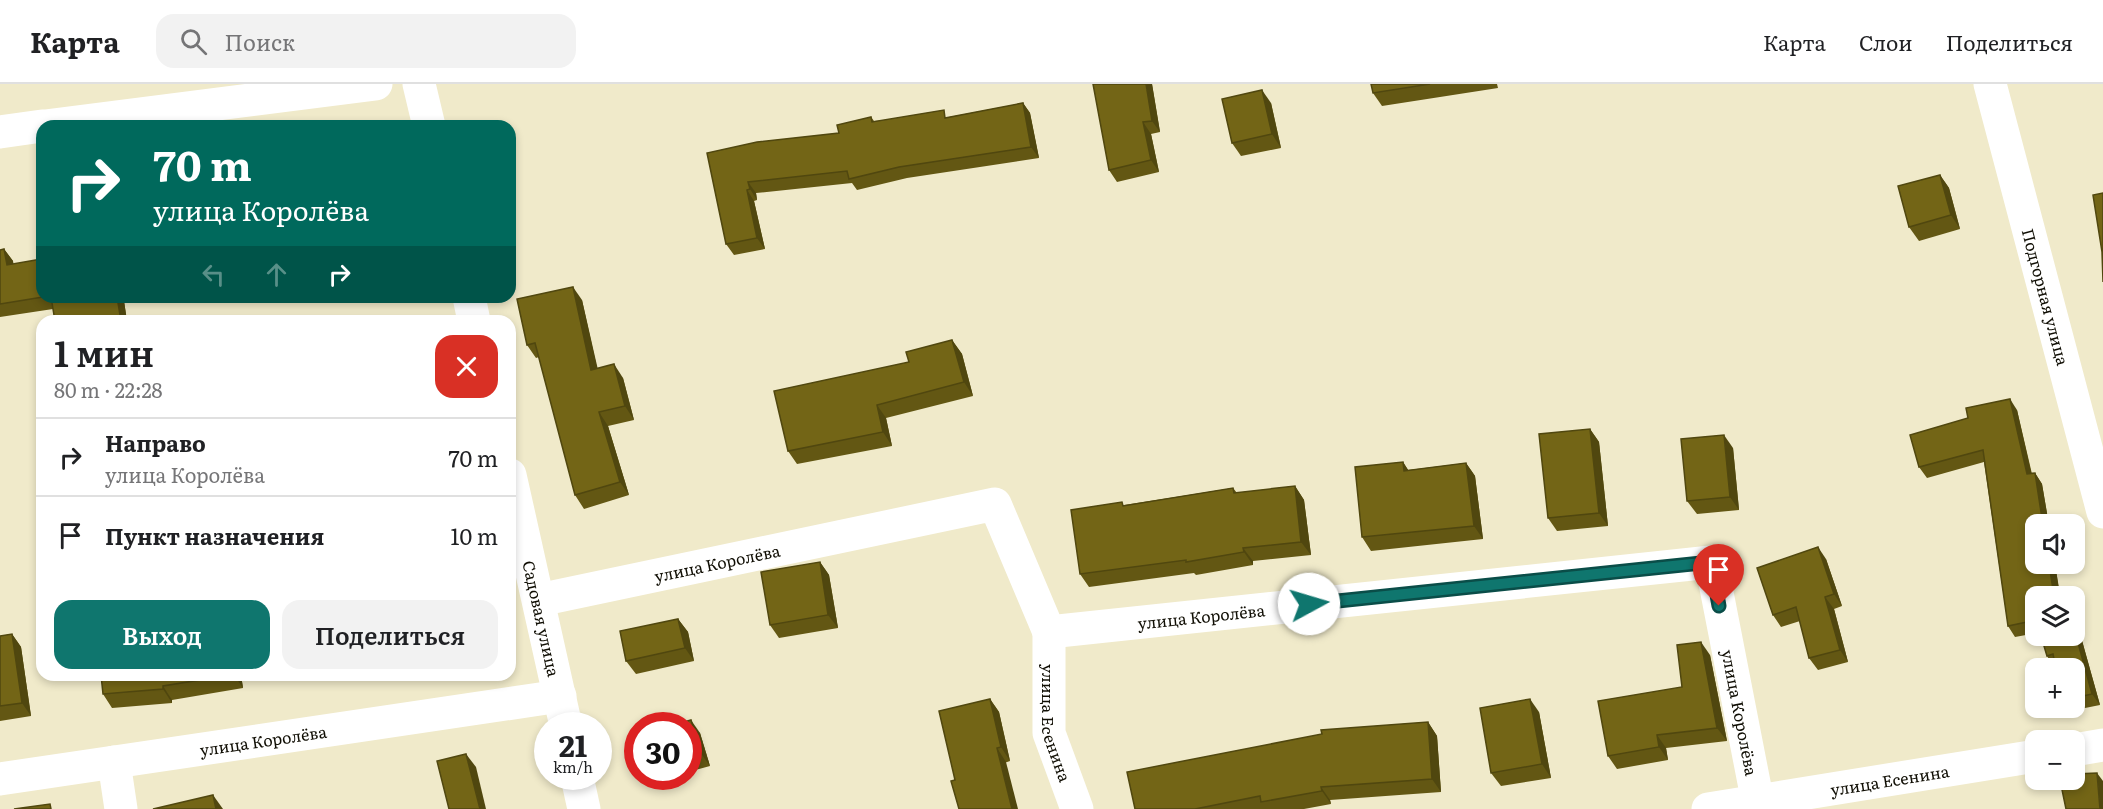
<!DOCTYPE html>
<html lang="ru">
<head>
<meta charset="utf-8">
<style>
	body { margin:0; font-family:Literata,serif; background:#f2f2f2; color:#202124; height:100vh; display:flex; flex-direction:column; font-size:22px; white-space:nowrap }
	* { box-sizing:border-box; margin:0 }
	p { font-size:20px; color:#757577 }
	.icon { flex:none; width:33px; height:33px; fill:none; stroke:currentColor; stroke-width:2; stroke-linecap:round; stroke-linejoin:round }
	.map { position:relative; flex:1; overflow:hidden }
	.side { position:absolute; left:36px; top:231px; width:480px; height:366px; display:flex; flex-direction:column; background:#fff; border-radius:18px; box-shadow:0 3px 9px #0003 }
	.side>* { flex:none }
	.top-card { position:absolute; left:36px; top:36px; width:480px; height:183px; border-radius:18px; box-shadow:0 3px 9px #0003; background:#00695c; color:#fff; overflow:hidden }
	.controls { position:absolute; left:2025px; top:430px; display:grid; gap:12px }
	.controls a { display:grid; place-items:center; width:60px; height:60px; border-radius:12px; background:#fff; box-shadow:0 3px 9px #0003; font-size:30px }
	.speed { position:absolute; left:534px; top:628px; display:flex; gap:12px; font-size:30px; font-weight:700; text-align:center }
	.speed>* { display:grid; place-content:center; width:78px; height:78px; border-radius:50%; background:#fff; box-shadow:0 3px 9px #0003; line-height:1 }
	.speed small { font-size:15px; font-weight:400 }
	.speed .limit { border:9px solid #d22; background:#fff; color:#111 }
	.pin { position:absolute; display:grid; place-items:center; width:51px; height:51px; color:#fff; margin:-62px -26px; border-radius:50% 50% 50% 0; rotate:-45deg; box-shadow:0 0 6px #0007 }
	.pin .icon { rotate:45deg }
	.me { position:absolute; width:66px; margin:-33px; rotate:84deg; stroke-linejoin:round; filter:drop-shadow(0 0 4px #0008) }
	.turn { display:flex; align-items:center; gap:21px; height:126px; padding:0 18px; font-size:27px }
	.turn .icon { width:78px; height:78px; stroke-width:2.5 }
	.turn b { display:block; font-size:42px; line-height:51px }
	.lanes { display:flex; align-items:center; height:57px; padding:0 18px; background:#0003; justify-content:center; gap:30px; direction:ltr }
	.lanes .off { opacity:.35 }
	.round { display:grid; place-items:center; flex:none; width:63px; height:63px; border-radius:18px; background:#f2f2f2 }
	.overview { display:flex; align-items:center; justify-content:space-between; height:102px; padding:0 18px }
	h1 { font-size:36px; font-weight:600; line-height:45px }
	.primary-button { display:flex; gap:12px; margin-top:auto; padding:12px 18px }
	.primary-button a { flex:1; height:69px; border-radius:18px; background:#0f766e; color:#fff; font-size:24px; font-weight:600; line-height:69px; text-align:center }
	.primary-button a+a { background:#f2f2f2; color:#202124 }
	ul { padding:0; list-style:none }
	li { display:flex; align-items:center; gap:18px; height:78px; padding:0 18px; border-top:2px solid #e0e0e0 }
	li div { flex:1 }
	li b { display:block; font-size:22px }
	li em { font-style:normal }
	header { display:flex; align-items:center; gap:36px; box-sizing:border-box; height:84px; padding:0 30px; background:#fff; border-bottom:2px solid #e0e0e0 }
	header strong { font-size:28px }
	nav { display:flex; gap:33px; margin-inline-start:auto; font-size:21px }
	.search { width:420px; height:54px; background:#f2f2f2; display:flex; align-items:center; gap:15px; box-sizing:border-box; padding:0 21px; border-radius:18px; color:#757577; font-size:22px }
	.map>svg:first-child { display:block }
	.lines { fill:none; stroke-linecap:round; stroke-linejoin:round }
	.minor { stroke:#fff; stroke-width:33 }
	.wall { fill:#635713 }
	.shaded-wall { fill:#50470f }
	.building { fill:#736516; stroke:#50470f; stroke-width:1.5 }
	.route-casing { stroke:#0a4d48; stroke-width:15 }
	.route { stroke:#0f766e; stroke-width:10 }
	.labels { text-anchor:middle; dominant-baseline:central; stroke-width:4.5; stroke-linejoin:round; paint-order:stroke }
	.street-label { font-size:16px; fill:#100e04; stroke:#fdf7d7 }
</style>
</head>
<body>
<header>
<strong>Карта</strong>
<div class="search"><svg class="icon" aria-label="search" viewBox="0 0 24 24"><circle cx="10" cy="10" r="6"/><path d="M15 15l6 6"/></svg>Поиск</div>
<nav><a>Карта</a><a>Слои</a><a>Поделиться</a></nav>
</header>
<div class="map">
<svg width="2103" height="725" viewBox="0 0 2103 725">
	<rect width="100%" height="100%" fill="#f0eaca"/>
	<g class="lines">
		<g class="minor">
			<polyline points="419,0 429,42"/>
			<path id="s1" d="M 1990,0 L 2103,428"/>
			<polyline points="45,42 376,0"/>
			<polyline points="0,48 42,42"/>
			<polyline points="469,213 474,237"/>
			<path id="s2" d="M 510,391 L 566,642"/>
			<path id="s3" d="M 539,516 L 995,420 L 1049,548 L 1711,478 L 1758,719"/>
			<path id="s4" d="M 1049,548 L 1049,649 L 1077,725"/>
			<polyline points="2074,666 2103,661"/>
			<polyline points="114,678 121,725"/>
			<polyline points="577,693 584,725"/>
			<path id="s5" d="M 0,695 L 560,612"/>
			<path id="s6" d="M 1708,725 L 2036,672"/>
		</g>
	</g>
	<g class="wall">
		<polygon points="1152,0 1160,48 1151,50 1159,88 1117,98 1109,86"/>
		<polygon points="1371,0 1497,0 1498,4 1382,22 1373,9"/>
		<polygon points="1023,19 1030,29 1039,74 907,94 857,106 852,99 756,109 757,116 754,117 765,165 734,171 726,160 707,69 839,49 871,33 874,37 949,33"/>
		<polygon points="1271,19 1281,64 1241,72 1232,59"/>
		<polygon points="1940,91 1949,104 1960,145 1919,157 1909,143"/>
		<polygon points="4,165 13,177 13,180 42,213 155,213 124,217 127,237 55,237 53,225 0,233 0,166"/>
		<polygon points="582,216 597,284 623,294 634,336 608,342 629,411 584,425 575,411 539,273 536,274 527,261"/>
		<polygon points="952,256 962,270 973,312 886,334 892,362 797,380 788,367 909,278"/>
		<polygon points="2017,326 2032,390 2035,389 2042,400 2049,441 2036,441 2055,480 2060,510 2065,509 2068,513 2036,513 2036,549 2015,553 2008,542 1984,378 1927,394 1919,383"/>
		<polygon points="1590,345 1599,358 1608,442 1557,447 1548,434"/>
		<polygon points="1733,364 1739,426 1697,430 1687,417"/>
		<polygon points="1403,378 1408,386 1466,379 1475,392 1483,455 1371,467 1362,453"/>
		<polygon points="1295,402 1304,416 1311,471 1253,477 1253,481 1196,491 1194,489 1089,503 1080,490 1124,421 1233,404 1237,409"/>
		<polygon points="1826,475 1842,522 1834,525 1848,578 1818,586 1809,574 1800,537 1781,543 1773,531"/>
		<polygon points="820,478 829,491 838,544 779,554 770,541"/>
		<polygon points="2074,528 2100,621 2070,627 2068,624 2074,624 2074,585 2054,583 2047,572 2074,552"/>
		<polygon points="678,535 688,548 694,577 636,590 626,577"/>
		<polygon points="12,550 21,563 31,632 0,637 0,552"/>
		<polygon points="1710,571 1727,657 1666,664 1668,676 1617,685 1608,672 1682,603"/>
		<polygon points="101,591 241,591 243,604 172,616 172,619 112,624 103,610"/>
		<polygon points="990,615 999,628 1010,677 955,696"/>
		<polygon points="1539,628 1551,694 1501,702 1491,689"/>
		<polygon points="1428,638 1437,652 1441,708 1330,716 1331,720 1304,725 1135,725"/>
		<polygon points="688,642 700,649 710,682 688,688"/>
	</g>
	<g class="shaded-wall">
		<polygon points="1146,0 1152,0 1160,48 1152,37"/>
		<polygon points="1262,6 1271,19 1281,64 1272,50"/>
		<polygon points="1023,19 1030,29 1039,74 1031,63"/>
		<polygon points="1143,38 1151,50 1159,88 1151,76"/>
		<polygon points="1940,91 1949,104 1960,145 1951,131"/>
		<polygon points="748,98 756,109 757,116 750,105"/>
		<polygon points="747,106 754,117 765,165 757,154"/>
		<polygon points="4,165 13,177 16,193 7,181"/>
		<polygon points="573,203 582,216 601,299 591,286"/>
		<polygon points="117,213 121,213 124,217 127,237 121,237"/>
		<polygon points="952,256 962,270 973,312 964,298"/>
		<polygon points="614,280 623,294 634,336 625,322"/>
		<polygon points="2010,315 2017,326 2034,401 2027,390"/>
		<polygon points="877,321 886,334 892,362 883,348"/>
		<polygon points="599,328 608,342 629,411 620,398"/>
		<polygon points="1590,345 1599,358 1608,442 1599,429"/>
		<polygon points="1724,351 1733,364 1739,426 1730,413"/>
		<polygon points="1403,378 1412,392 1404,387"/>
		<polygon points="1466,379 1475,392 1483,455 1474,442"/>
		<polygon points="2035,389 2042,400 2049,441 2043,441"/>
		<polygon points="1295,402 1304,416 1311,471 1301,458"/>
		<polygon points="1818,463 1826,475 1842,522 1834,510"/>
		<polygon points="1243,464 1253,477 1253,481 1244,468"/>
		<polygon points="820,478 829,491 838,544 828,531"/>
		<polygon points="2049,480 2055,480 2060,513 2054,512"/>
		<polygon points="1825,513 1834,525 1848,578 1840,566"/>
		<polygon points="2074,528 2100,621 2092,610 2074,544"/>
		<polygon points="678,535 688,548 694,577 685,564"/>
		<polygon points="12,550 21,563 31,632 22,619"/>
		<polygon points="1701,558 1710,571 1727,657 1717,644"/>
		<polygon points="234,591 241,591 243,604"/>
		<polygon points="163,602 172,616 172,619 163,605"/>
		<polygon points="990,615 999,628 1010,677 1001,663"/>
		<polygon points="1530,615 1539,628 1551,694 1542,680"/>
		<polygon points="691,636 700,649 710,682 700,668"/>
		<polygon points="1428,638 1437,652 1441,708 1432,695"/>
		<polygon points="1657,651 1666,664 1668,676 1659,663"/>
		<polygon points="997,664 1006,678 1018,725 1012,725"/>
		<polygon points="466,670 476,683 486,725 480,725"/>
		<polygon points="2097,689 2103,697 2103,725 2100,725"/>
		<polygon points="1321,703 1330,716 1331,720 1322,707"/>
		<polygon points="213,711 223,725 216,725"/>
	</g>
	<g class="building">
		<polygon points="1093,0 1146,0 1152,37 1143,38 1151,76 1109,86"/>
		<polygon points="1371,0 1430,0 1373,9"/>
		<polygon points="1262,6 1272,50 1232,59 1222,15"/>
		<polygon points="1023,19 1031,63 899,83 849,95 847,87 748,98 750,105 747,106 757,154 726,160 707,69 757,58 839,49 837,41 871,33 872,38 944,26 945,34"/>
		<polygon points="1940,91 1951,131 1909,143 1898,102"/>
		<polygon points="2103,109 2103,198 2102,168 2093,111"/>
		<polygon points="4,165 7,181 42,175 42,213 43,213 0,220 0,166"/>
		<polygon points="573,203 591,286 614,280 625,322 599,328 620,398 575,411 535,259 527,261 517,215"/>
		<polygon points="51,213 117,213 121,237 55,237"/>
		<polygon points="952,256 964,298 877,321 883,348 788,367 774,307 909,278 906,268"/>
		<polygon points="2010,315 2027,390 2035,389 2043,441 2036,441 2036,480 2049,480 2054,512 2065,509 2066,513 2036,513 2036,536 2008,542 1983,366 1919,383 1910,351 1968,334 1966,324"/>
		<polygon points="1590,345 1599,429 1548,434 1539,350"/>
		<polygon points="1724,351 1730,413 1687,417 1681,355"/>
		<polygon points="1403,378 1404,387 1466,379 1474,442 1362,453 1355,383"/>
		<polygon points="1295,402 1301,458 1243,464 1244,468 1186,478 1186,476 1080,490 1071,426 1122,418 1123,422 1233,404 1234,409"/>
		<polygon points="1818,463 1834,510 1825,513 1840,566 1809,574 1796,523 1773,531 1757,484"/>
		<polygon points="820,478 828,531 770,541 761,488"/>
		<polygon points="678,535 685,564 626,577 620,547"/>
		<polygon points="2074,544 2092,610 2074,614 2074,585 2056,585 2053,570 2047,572 2041,552 2074,552"/>
		<polygon points="12,550 22,619 0,622 0,552"/>
		<polygon points="1701,558 1717,644 1657,651 1659,663 1608,672 1598,617 1682,603 1677,561"/>
		<polygon points="101,591 231,591 163,602 163,605 103,610"/>
		<polygon points="990,615 1001,663 997,664 1012,725 959,725 951,697 955,696 939,627"/>
		<polygon points="1530,615 1542,680 1491,689 1480,624"/>
		<polygon points="691,636 700,668 688,672 688,642 670,642"/>
		<polygon points="1428,638 1432,695 1321,703 1322,707 1261,718 1260,712 1195,725 1135,725 1127,688 1322,650 1321,646"/>
		<polygon points="466,670 480,725 449,725 437,677"/>
		<polygon points="2097,689 2100,725 2066,725 2060,696 2074,696 2074,690"/>
		<polygon points="213,711 216,725 153,725"/>
		<polygon points="50,720 51,725 14,725"/>
	</g>
	<g class="lines">
		<defs>
			<polyline id="route" points="1309,520 1711,478 1719,522"/>
		</defs>
		<use href="#route" class="route-casing"/>
		<use href="#route" class="route"/>
	</g>
	<g class="labels">
		<g class="street-label">
			<text stroke="none"><textPath href="#s1" startOffset="220">Подгорная улица</textPath></text>
			<text stroke="none"><textPath href="#s3" startOffset="182">улица Королёва</textPath></text>
			<text stroke="none"><textPath href="#s3" startOffset="758">улица Королёва</textPath></text>
			<text stroke="none"><textPath href="#s2" startOffset="147">Садовая улица</textPath></text>
			<text stroke="none"><textPath href="#s3" startOffset="1424">улица Королёва</textPath></text>
			<text stroke="none"><textPath href="#s4" startOffset="92">улица Есенина</textPath></text>
			<text stroke="none"><textPath href="#s5" startOffset="266">улица Королёва</textPath></text>
			<text stroke="none"><textPath href="#s6" startOffset="184">улица Есенина</textPath></text>
		</g>
	</g>
</svg>
<div class="controls">
<a><svg class="icon" aria-label="sound" viewBox="0 0 24 24"><path d="M4 9h4l5-4v14l-5-4H4zM17 9q2 3 0 6"/></svg></a>
<a><svg class="icon" aria-label="layers" viewBox="0 0 24 24"><path d="M12 4l9 5-9 5-9-5zM3 14l9 5 9-5"/></svg></a>
<a>+</a>
<a>−</a>
</div>
<div class="speed"><div>21<small>km/h</small></div><div class="limit">30</div></div>
<div class="pin" style="left:1719px;top:522px;background:#d93025"><svg class="icon" aria-label="arrive" viewBox="0 0 24 24"><path d="M6 21V4h12l-3 4 3 4H6"/></svg></div>
<svg class="me" style="left:1309px;top:520px" viewBox="-20 -20 40 40"><circle r="19" fill="#fff"/><path d="M0-13L10 11 0 6-10 11z" fill="#0f766e"/></svg>
<div class="top-card">
<div class="turn"><svg class="icon" aria-label="right" viewBox="0 0 24 24"><path d="M7 20v-9h11M14 6l5 5-5 5"/></svg><div><b>70 m</b>улица Королёва</div></div>
<div class="lanes"><svg class="icon off" aria-label="left" viewBox="0 0 24 24"><path d="M17 20v-9H6M10 6l-5 5 5 5"/></svg><svg class="icon off" aria-label="ahead" viewBox="0 0 24 24"><path d="M12 20V5M6 11l6-6 6 6"/></svg><svg class="icon" aria-label="right" viewBox="0 0 24 24"><path d="M7 20v-9h11M14 6l5 5-5 5"/></svg></div>
</div>
<section class="side">
<div class="overview"><div><h1>1 мин</h1><p>80 m · 22:28</p></div><a class="round" style="background:#d93025;color:#fff"><svg class="icon" aria-label="close" viewBox="0 0 24 24"><path d="M6 6l12 12M18 6L6 18"/></svg></a></div>
<ul>
<li><svg class="icon" aria-label="right" viewBox="0 0 24 24"><path d="M7 20v-9h11M14 6l5 5-5 5"/></svg><div><b>Направо</b><p>улица Королёва</p></div><em>70 m</em></li>
<li><svg class="icon" aria-label="arrive" viewBox="0 0 24 24"><path d="M6 21V4h12l-3 4 3 4H6"/></svg><div><b>Пункт назначения</b></div><em>10 m</em></li>
</ul>
<div class="primary-button"><a>Выход</a><a>Поделиться</a></div>
</section>
</div>
</body>
</html>
